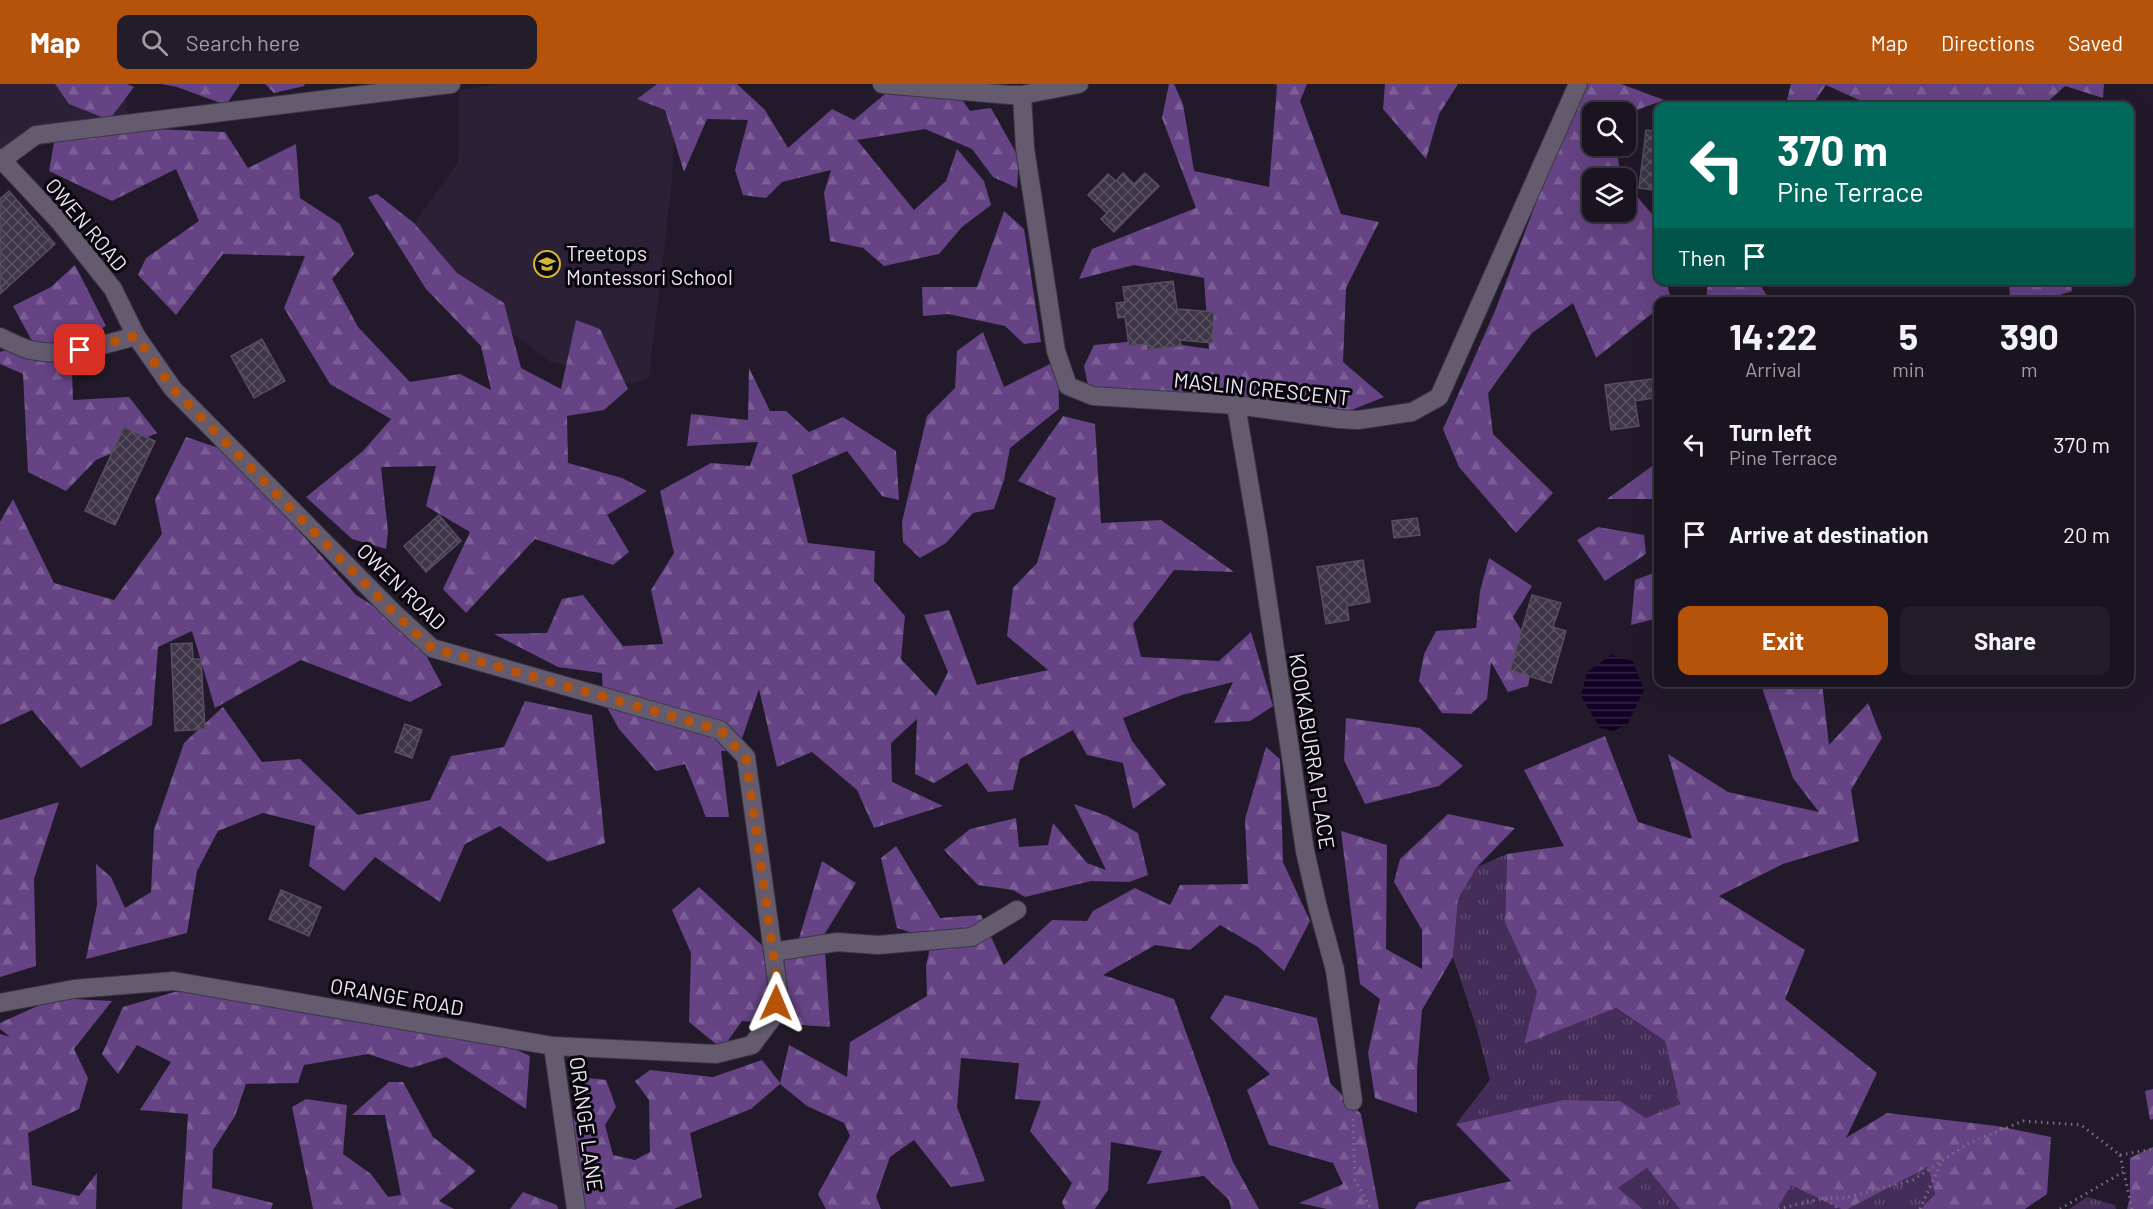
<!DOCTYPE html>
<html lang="en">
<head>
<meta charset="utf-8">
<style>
	body { margin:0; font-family:Barlow,sans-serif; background:#231d29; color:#f1f3f6; height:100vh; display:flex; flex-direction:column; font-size:22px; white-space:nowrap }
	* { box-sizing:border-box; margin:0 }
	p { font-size:20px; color:#9f9ea5 }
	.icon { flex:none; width:33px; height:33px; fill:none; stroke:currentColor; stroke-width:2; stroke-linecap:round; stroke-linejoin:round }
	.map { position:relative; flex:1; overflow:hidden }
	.sheet { position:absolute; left:1654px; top:213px; width:480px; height:390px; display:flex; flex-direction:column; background:#1a1420; border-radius:12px; box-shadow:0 6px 24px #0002,0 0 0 2px #38333e }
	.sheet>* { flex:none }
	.banner { position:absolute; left:1654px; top:18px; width:480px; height:183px; border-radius:12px; box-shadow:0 6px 24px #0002,0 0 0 2px #38333e; background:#00695c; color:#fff; overflow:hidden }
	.controls { position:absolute; left:1582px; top:18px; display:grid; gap:12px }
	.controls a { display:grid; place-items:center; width:54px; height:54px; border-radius:12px; background:#1a1420; box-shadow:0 6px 24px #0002,0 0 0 2px #38333e; font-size:30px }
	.pin { position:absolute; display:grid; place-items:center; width:51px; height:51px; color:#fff; margin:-26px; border-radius:12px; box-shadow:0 3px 9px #0006 }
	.me { position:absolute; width:66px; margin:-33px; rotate:1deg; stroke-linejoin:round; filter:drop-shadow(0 0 4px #0008) }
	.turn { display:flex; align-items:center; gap:21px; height:126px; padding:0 24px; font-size:27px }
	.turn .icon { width:78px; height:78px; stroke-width:2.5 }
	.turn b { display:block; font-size:42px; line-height:51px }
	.then { display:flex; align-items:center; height:57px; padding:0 24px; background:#0003; gap:12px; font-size:22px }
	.eta { display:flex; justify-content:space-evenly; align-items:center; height:102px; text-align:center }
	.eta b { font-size:36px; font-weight:700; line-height:42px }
	.action { display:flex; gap:12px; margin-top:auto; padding:12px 24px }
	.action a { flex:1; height:69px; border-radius:12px; background:#b45309; color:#fff; font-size:24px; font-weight:700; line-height:69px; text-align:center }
	.action a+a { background:#231d29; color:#f1f3f6 }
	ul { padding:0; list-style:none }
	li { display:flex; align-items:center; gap:18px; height:90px; padding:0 24px }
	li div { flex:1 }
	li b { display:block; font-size:22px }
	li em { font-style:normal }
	header { display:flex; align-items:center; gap:36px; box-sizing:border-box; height:84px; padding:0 30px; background:#b45309; color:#fff }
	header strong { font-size:28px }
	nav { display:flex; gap:33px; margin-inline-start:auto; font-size:21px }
	.search { width:420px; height:54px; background:#231d29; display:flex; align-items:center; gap:15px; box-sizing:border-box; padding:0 21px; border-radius:12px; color:#9f9ea5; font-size:22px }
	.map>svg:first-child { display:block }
	.built { fill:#2b2036 }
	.grass { fill:url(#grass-tufts) }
	.forest { fill:url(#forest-firs) }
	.water { fill:url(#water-rules) }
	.building { fill:url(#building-cross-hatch); stroke:#574e61; stroke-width:1.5 }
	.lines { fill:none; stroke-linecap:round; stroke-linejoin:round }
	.minor-casing { stroke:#3c3643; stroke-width:20 }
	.path { stroke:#77707e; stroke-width:3; stroke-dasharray:1.5 4.5; stroke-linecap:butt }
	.minor { stroke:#645b6e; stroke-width:18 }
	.route { stroke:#b45309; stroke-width:10; stroke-dasharray:0 18 }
	.labels { text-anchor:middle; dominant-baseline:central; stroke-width:6; stroke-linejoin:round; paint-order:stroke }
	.street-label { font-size:21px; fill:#ebe5f1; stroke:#09060d }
	.poi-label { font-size:21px; fill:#ebe5f1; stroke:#09060d; text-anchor:start }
</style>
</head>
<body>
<header>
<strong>Map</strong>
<div class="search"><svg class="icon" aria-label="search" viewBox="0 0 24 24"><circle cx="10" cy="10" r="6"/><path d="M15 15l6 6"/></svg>Search here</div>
<nav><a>Map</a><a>Directions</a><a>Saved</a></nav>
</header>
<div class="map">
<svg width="2153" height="1125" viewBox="0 0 2153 1125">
	<defs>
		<pattern id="grass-tufts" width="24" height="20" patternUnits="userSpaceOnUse" patternTransform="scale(1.5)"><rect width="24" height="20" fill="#442d59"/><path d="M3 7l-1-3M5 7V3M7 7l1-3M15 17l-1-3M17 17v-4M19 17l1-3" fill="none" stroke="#5f4b71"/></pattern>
		<pattern id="forest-firs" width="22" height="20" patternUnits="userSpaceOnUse" patternTransform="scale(1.5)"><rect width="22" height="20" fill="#654384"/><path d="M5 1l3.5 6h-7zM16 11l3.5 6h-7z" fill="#7b5e96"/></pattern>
		<pattern id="water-rules" width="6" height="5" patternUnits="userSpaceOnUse" patternTransform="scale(1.5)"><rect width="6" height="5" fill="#130025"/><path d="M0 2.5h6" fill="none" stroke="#362545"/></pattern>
		<pattern id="building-cross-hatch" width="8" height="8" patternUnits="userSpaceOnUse" patternTransform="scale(1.5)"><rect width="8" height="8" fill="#3e3648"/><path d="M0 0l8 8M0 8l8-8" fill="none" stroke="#5a5363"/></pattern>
	</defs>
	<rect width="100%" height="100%" fill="#221a2a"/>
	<g class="built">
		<polygon points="0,0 124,0 128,31 0,67"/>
		<polygon points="502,0 675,0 672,98 649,294 631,300 551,278 505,244 409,147 458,78 459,6"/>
	</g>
	<g class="grass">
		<polygon points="1507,770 1505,839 1537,908 1524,960 1615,924 1665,957 1680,1020 1646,1034 1620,1017 1563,1016 1456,1040 1490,996 1475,939 1453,873 1458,815 1477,783"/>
		<polygon points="1928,1083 1935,1110 1921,1125 1848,1125"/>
		<polygon points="1647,1084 1680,1125 1643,1125 1618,1104"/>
		<polygon points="1790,1100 1841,1125 1777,1125"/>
		<polygon points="2087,1113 2115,1121 2116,1125 2069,1125"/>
	</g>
	<g class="forest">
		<polygon points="55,0 127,0 134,3 109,36 69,20"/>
		<polygon points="161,0 240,0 226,21 177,3"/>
		<polygon points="265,0 305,0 304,2 274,9"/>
		<polygon points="657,0 737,0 765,26 788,64 832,25 854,36 891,5 957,8 970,27 991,24 1019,74 1017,104 993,93 972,65 925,45 857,56 914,126 946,97 957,65 984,97 991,121 962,143 939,170 884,182 863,164 830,157 824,109 831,86 782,98 766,114 743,111 735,86 748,36 707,35 684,88 665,26 637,15"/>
		<polygon points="1169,0 1174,0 1183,20 1194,87 1269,103 1277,2 1275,0 1307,0 1300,17 1341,130 1379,138 1346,204 1343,278 1384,313 1322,338 1091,316 1084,282 1094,261 1149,256 1209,265 1204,194 1134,181 1079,195 1092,165 1196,124 1162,34"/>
		<polygon points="1385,0 1458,0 1439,30 1426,75 1383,25"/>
		<polygon points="1581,0 1621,0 1664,16 1626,30 1626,28 1593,28 1593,62 1616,62 1621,94 1593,94 1593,128 1626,128 1626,100 1659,138 1659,196 1666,197 1671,215 1668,217 1659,218 1659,224 1596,274 1573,219 1532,249 1488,309 1493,350 1553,409 1516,449 1459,383 1443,345 1495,227"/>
		<polygon points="1791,0 2104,0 2103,14 2065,2 2043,22 1872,22 1826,1 1812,21 1787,16"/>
		<polygon points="154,45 225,48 248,84 296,60 300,114 340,140 354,170 332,195 358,243 410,298 460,290 491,306 481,262 426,205 368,113 377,110 414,139 457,189 504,219 521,284 561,305 576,236 600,245 628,305 604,326 567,332 568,379 622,394 647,407 607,431 629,468 613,481 535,455 466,529 443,505 470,448 426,422 436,382 381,383 388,448 386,465 352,455 306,413 363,367 391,335 330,300 284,224 305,172 223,170 176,231 138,191 146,174 199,137 176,85 112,117 49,87 55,53"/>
		<polygon points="1004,127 1024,145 1041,258 1024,260 1005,242 948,230 923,232 922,203 977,203"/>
		<polygon points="75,181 106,242 71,263 73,316 129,313 157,349 96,376 66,407 28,388 23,290 0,280 0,268 32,257 13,222 51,203"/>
		<polygon points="1708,197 1758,197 1770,217 1706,217"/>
		<polygon points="1858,197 1974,197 1954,202 1864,201"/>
		<polygon points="2009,197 2070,197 2072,207 2041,217 2010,217"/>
		<polygon points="983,248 1004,303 1058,276 1059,325 1010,364 1004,396 994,425 973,429 946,459 920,474 903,458 902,438 927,332 955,304 957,267"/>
		<polygon points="749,284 770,327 786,327 809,348 843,333 896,367 899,416 882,412 847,367 792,391 808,459 875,467 874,497 905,532 901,575 936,612 948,588 924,531 949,526 977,601 1048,586 1007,552 1013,504 1037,479 1056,414 1018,397 1063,332 1095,340 1101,439 1161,436 1234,488 1174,486 1133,540 1141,573 1219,577 1251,548 1273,622 1250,637 1214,639 1233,598 1182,611 1123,634 1132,657 1166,701 1133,725 1123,679 1087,671 1073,646 1020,675 1013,706 988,708 967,679 934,699 915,690 917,635 891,659 892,698 943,722 874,744 857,706 812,668 777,683 759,605 738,666 721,667 729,733 706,733 685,680 656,687 619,645 603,616 602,589 558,583 494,550 547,549 562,515 583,511 623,562 663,560 651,506 674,469 660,407 711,379 750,382 758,358 687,362 691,330 748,336"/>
		<polygon points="186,353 228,367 356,511 413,547 442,601 410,618 301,576 215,624 192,547 158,563 152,641 81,684 32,626 0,641 0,438 13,415 54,499 114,516 162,450 155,416"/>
		<polygon points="1659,377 1659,415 1607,415"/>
		<polygon points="1598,443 1644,451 1646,470 1605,497 1577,456"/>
		<polygon points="1489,474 1532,502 1513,533 1535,568 1528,602 1508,608 1491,578 1487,615 1471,630 1442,629 1419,597 1424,570 1436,547 1476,544 1480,507"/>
		<polygon points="1659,487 1659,534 1631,541 1635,496"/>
		<polygon points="1723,599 1822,599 1829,661 1868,619 1882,654 1851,706 1859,757 1783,780 1719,812 1805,866 1785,915 1877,989 1846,1054 1887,1029 1997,1042 2051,1053 2047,1110 2025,1125 1921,1125 1935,1110 1928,1083 1848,1125 1841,1125 1791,1101 1777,1125 1680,1125 1647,1084 1618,1104 1643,1125 1415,1125 1419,1118 1511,1097 1456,1040 1563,1016 1620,1017 1646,1034 1680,1020 1665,957 1616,924 1524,960 1537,908 1505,839 1507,770 1564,762 1524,686 1605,652 1638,738 1692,755 1668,670 1728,708 1819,728 1793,694 1761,601"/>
		<polygon points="525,617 592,631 605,759 548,778 500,742 465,760 440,818 375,773 344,807 309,782 315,742 263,729 218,747 197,787 187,849 86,875 97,821 96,780 111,793 125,824 151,808 154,746 184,659 223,623 262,678 300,675 358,731 430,716 451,672 504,663"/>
		<polygon points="1346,634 1420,644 1463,682 1439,702 1365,720 1344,676"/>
		<polygon points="1266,663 1280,675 1283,778 1310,837 1284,887 1258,863 1220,841 1190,866 1155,861 1103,891 1174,915 1233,1078 1259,1125 1231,1125 1229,1116 1204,1092 1147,1100 1162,1067 1111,1058 1108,1106 1095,1125 1065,1125 1062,1118 1072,1099 1030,1047 1041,1017 1015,1015 1019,979 961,974 957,1023 985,1097 951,1103 914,1056 890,1073 876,1113 881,1125 826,1125 818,1110 850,1052 844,1039 807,1022 780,1000 751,1025 690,1049 702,1113 674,1125 585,1125 579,1093 570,1065 579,993 606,996 616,1023 605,1041 613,1071 635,1076 650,1068 649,1016 635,997 650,986 713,993 762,976 780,999 789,961 847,993 850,958 927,912 926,882 932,855 897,844 881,774 896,762 940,834 981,831 1004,881 1052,836 1087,837 1093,827 1135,804 1170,821 1180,801 1248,800 1245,735"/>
		<polygon points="59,718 34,795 36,882 0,893 0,736"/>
		<polygon points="1074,720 1107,732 1138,749 1148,791 1129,798 1091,797 1025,813 1013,806 978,801 944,766 970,745 1016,734 1019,763 1048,761 1053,739 1087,779 1106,786"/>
		<polygon points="1448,730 1515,744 1477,783 1458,815 1453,873 1422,926 1417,985 1417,1029 1375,1014 1368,969 1380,915 1360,900 1341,747 1387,761 1386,865 1422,885 1422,846 1394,798 1400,775"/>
		<polygon points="822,777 856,799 824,851 830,943 742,937 722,965 689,938 691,869 672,826 699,803 764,863 794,871"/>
		<polygon points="179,895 336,934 461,940 530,972 526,1025 446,973 411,984 368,970 304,981 298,999 246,1000 235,1032 213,1066 212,1104 273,1119 271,1125 182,1125 188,1030 140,1026 171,978 137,961 118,990 102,970 123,923 178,907"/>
		<polygon points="1225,911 1317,934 1330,999 1361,1030 1379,1125 1327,1125 1299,1119 1343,1100 1333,1079 1269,1061 1247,1006 1270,990 1210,934"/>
		<polygon points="55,914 112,917 74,965 88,994 79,1025 28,1049 32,1101 79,1112 97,1089 96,1125 0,1125 0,950 10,953 0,945 0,939"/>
		<polygon points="389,998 403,998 433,1053 476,1087 439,1117 454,1125 313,1125 292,1023 306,1015 347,1021 343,1070 371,1090 388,1113 401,1111 385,1031 352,1031"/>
		<polygon points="2153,1005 2153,1035 2150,1036 2145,1007"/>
		<polygon points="2153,1063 2153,1125 2127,1125 2130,1113 2130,1074"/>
		<polygon points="523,1108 557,1121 558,1125 510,1125"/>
	</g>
	<polygon class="water" points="1611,571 1633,577 1644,606 1627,641 1613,647 1600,644 1581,612 1587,588"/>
	<g class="building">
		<polygon points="1646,46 1659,48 1659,107 1639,104"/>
		<polygon points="1123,89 1134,100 1145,89 1159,102 1114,148 1101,135 1107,129 1088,111 1108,90 1116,97"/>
		<polygon points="9,107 55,160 0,210 0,115"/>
		<polygon points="1173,197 1177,225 1214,228 1212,259 1180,256 1181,262 1148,266 1147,260 1129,262 1125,233 1118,234 1116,219 1125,218 1123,203"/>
		<polygon points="262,255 285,297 254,314 231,272"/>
		<polygon points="1659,294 1659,313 1635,317 1639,342 1611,346 1605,301"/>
		<polygon points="124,343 155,357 115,441 85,427"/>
		<polygon points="439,431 461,457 426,488 404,462"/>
		<polygon points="1417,434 1420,451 1394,454 1392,437"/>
		<polygon points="1363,476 1370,518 1347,522 1349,536 1326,540 1317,483"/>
		<polygon points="1532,511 1561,519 1553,543 1566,547 1551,599 1510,586"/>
		<polygon points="192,559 193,575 201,575 205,645 175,647 171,560"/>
		<polygon points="405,640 422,646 412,674 395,668"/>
		<polygon points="281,806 321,823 309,852 269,835"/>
	</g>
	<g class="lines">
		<defs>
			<g id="minor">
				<polyline points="882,0 1010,11 1022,11 1079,0"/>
				<polyline points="1022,11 1025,64 1056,267 1068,302 1093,312 1236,321 1339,335 1358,336 1412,328 1439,313 1578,0"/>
				<polyline points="0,74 59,137 113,205 136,252 173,305 393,528 432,564 720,646 746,673 778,904 773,933 752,961 716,970 553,962 174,897 74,905 0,919"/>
				<polyline points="2,76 36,51 451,0"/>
				<path d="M 0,253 C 10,258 20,263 30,266 C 66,274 102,261 136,252"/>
				<polyline points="1236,321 1258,451 1305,767 1318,824 1335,886 1353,1017"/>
				<polyline points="773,868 837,858 878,861 972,853 1017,826"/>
				<polyline points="553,962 576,1125"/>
			</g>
		</defs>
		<use href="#minor" class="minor-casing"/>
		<g class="path">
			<polyline points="1353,1035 1355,1096 1371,1125"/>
			<polyline points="2120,1071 2132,1125"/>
			<polyline points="2120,1071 2153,1065"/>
			<polyline points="1826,1115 1839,1125"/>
			<polyline points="1778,1125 1825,1114 1845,1114 1913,1096 1969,1059 2023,1037 2081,1041 2120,1071"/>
			<polyline points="1920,1125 1942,1077"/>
			<polyline points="2060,1125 2123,1088"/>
		</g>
		<use href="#minor" class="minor"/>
	</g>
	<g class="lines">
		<polyline class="route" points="80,266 136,252 173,305 393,528 432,564 720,646 746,674 778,904 776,919"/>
	</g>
	<defs>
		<symbol id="school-ring" viewBox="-11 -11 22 22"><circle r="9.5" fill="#09060d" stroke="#d2b735" stroke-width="1.5"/><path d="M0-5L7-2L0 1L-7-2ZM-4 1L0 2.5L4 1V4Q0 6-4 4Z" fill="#d2b735"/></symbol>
	</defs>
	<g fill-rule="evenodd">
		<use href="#school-ring" x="532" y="165" width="30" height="30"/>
	</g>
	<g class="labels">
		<g class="street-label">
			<text transform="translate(87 140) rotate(50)">OWEN ROAD</text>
			<text transform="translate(1262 304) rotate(6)">MASLIN CRESCENT</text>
			<text transform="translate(402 502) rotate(44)">OWEN ROAD</text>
			<text transform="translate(1313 667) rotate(81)">KOOKABURRA PLACE</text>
			<text transform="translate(397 912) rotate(10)">ORANGE ROAD</text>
			<text transform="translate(587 1040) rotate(82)">ORANGE LANE</text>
		</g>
		<g class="poi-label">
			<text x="566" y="168">Treetops<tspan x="566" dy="24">Montessori School</tspan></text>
		</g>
	</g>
</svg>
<div class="controls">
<a><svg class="icon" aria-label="search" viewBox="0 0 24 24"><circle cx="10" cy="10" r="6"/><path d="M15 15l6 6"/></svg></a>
<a><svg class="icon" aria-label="layers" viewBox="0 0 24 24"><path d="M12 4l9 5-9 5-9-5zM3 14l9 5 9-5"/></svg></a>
</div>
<div class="pin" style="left:80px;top:266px;background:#d93025"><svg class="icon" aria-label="arrive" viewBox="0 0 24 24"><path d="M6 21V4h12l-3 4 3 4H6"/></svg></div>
<svg class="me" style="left:776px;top:919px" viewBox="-20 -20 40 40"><path d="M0-17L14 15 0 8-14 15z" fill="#b45309" stroke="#fff" stroke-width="4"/></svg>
<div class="banner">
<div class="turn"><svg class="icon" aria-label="left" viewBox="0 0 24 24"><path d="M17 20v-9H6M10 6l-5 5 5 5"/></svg><div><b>370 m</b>Pine Terrace</div></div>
<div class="then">Then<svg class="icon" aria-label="arrive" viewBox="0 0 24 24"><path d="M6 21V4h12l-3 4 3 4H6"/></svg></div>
</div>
<section class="sheet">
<div class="eta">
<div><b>14:22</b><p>Arrival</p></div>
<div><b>5</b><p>min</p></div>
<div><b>390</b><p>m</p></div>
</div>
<ul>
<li><svg class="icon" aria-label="left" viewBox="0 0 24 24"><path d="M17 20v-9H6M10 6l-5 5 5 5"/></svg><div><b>Turn left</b><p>Pine Terrace</p></div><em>370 m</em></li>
<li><svg class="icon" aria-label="arrive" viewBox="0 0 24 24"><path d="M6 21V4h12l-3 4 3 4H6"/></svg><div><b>Arrive at destination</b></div><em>20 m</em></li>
</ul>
<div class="action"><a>Exit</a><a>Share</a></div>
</section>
</div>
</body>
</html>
